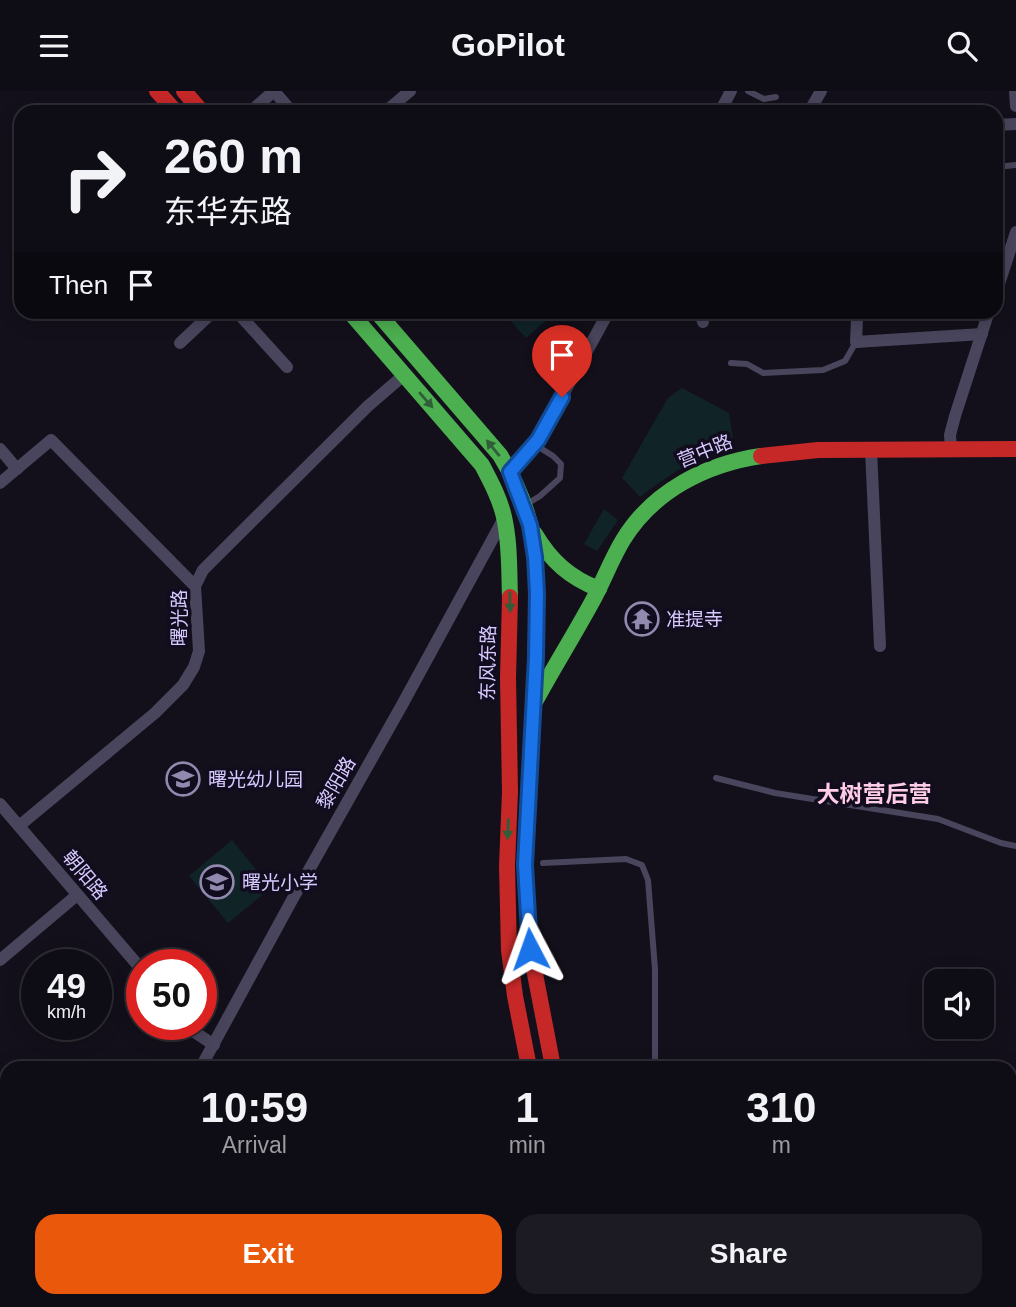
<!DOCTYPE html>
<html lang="en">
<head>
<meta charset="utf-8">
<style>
	body { margin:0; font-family:Helvetica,"Noto Sans SC",sans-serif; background:#1c1a22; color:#f1f3f6; height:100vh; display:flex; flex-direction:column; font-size:26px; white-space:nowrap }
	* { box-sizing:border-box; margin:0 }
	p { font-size:23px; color:#9b9ba0 }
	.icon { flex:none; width:38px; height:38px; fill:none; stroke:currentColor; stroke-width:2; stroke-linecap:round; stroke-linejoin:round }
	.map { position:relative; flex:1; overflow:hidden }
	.sheet { position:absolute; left:0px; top:970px; width:1017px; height:247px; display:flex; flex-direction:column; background:#0e0c14; border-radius:21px 21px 0 0; box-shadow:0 4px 18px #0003,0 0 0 2px #2e2c34 }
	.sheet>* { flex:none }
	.top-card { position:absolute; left:14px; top:14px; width:989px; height:214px; border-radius:21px; box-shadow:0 4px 18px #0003,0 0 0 2px #2e2c34; background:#0e0c14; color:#f1f3f6; overflow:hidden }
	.tools { position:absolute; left:924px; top:878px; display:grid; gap:14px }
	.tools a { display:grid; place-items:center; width:70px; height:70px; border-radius:14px; background:#0e0c14; box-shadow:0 4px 18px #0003,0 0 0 2px #2e2c34; font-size:35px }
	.speed { position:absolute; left:21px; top:858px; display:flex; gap:14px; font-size:35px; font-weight:700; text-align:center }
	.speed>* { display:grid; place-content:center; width:91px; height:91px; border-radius:50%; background:#0e0c14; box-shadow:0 4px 18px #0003,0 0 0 2px #2e2c34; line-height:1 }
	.speed small { font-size:18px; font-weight:400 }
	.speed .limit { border:10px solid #d22; background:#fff; color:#111 }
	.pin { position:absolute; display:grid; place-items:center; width:60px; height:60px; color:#fff; margin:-72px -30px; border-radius:50% 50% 50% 0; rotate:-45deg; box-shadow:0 0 7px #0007 }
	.pin .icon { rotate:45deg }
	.me { position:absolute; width:77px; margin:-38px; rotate:356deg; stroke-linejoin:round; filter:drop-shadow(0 0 5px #0008) }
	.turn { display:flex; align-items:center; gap:24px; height:147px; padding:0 35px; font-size:32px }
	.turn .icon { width:91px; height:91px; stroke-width:2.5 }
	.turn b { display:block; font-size:49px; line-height:60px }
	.then { display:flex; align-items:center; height:66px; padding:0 35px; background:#0003; gap:14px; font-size:26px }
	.eta { display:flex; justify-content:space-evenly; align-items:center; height:119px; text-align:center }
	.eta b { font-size:42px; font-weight:700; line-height:49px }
	.primary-button { display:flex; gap:14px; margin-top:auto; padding:14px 35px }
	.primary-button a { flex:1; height:80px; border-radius:21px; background:#ea580c; color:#fff; font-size:28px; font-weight:700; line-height:80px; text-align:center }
	.primary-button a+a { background:#1c1a22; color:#f1f3f6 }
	header { display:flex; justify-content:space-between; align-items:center; height:91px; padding:0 35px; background:#0e0c14; font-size:32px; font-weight:700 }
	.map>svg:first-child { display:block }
	.green { fill:#102327 }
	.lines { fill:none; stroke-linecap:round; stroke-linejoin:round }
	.lane { stroke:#49455c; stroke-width:6 }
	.street { stroke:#49455c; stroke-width:12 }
	.fast { stroke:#4caf50; stroke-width:16 }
	.slow { stroke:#ffc107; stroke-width:16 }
	.jam { stroke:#c62828; stroke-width:16 }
	.oneway { fill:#2f5e38 }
	.route-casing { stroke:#114b97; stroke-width:18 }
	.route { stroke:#1a73e8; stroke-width:12 }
	.labels { text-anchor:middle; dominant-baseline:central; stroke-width:7; stroke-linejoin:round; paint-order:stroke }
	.street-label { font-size:19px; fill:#d7caff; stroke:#120c1f }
	.poi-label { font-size:19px; fill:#d7caff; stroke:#120c1f; text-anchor:start }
	.quarter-label { font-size:23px; font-weight:bold; fill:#ffcce6; stroke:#120c1f }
</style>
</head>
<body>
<header><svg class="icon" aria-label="menu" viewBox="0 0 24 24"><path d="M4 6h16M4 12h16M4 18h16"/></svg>GoPilot<svg class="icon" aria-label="search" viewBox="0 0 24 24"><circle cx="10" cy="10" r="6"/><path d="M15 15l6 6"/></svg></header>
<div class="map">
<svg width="1016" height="1216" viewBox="0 0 1016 1216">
	<rect width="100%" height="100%" fill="#13101b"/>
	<g class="green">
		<polygon points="503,221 556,221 526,247"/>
		<path d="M 682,297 L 729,322 L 735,359 C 698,362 668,385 640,406 L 622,387 L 668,307 Z"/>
		<polygon points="604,418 618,429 597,460 584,453"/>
		<polygon points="232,749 271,797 228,832 189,785"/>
	</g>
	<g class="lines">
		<g class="lane">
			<polyline points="748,0 764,8 776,6"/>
			<polyline points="996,76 1016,74"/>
			<polyline points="996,160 1010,160"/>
			<polyline points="731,272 747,273 763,282 823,279 845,270 856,251"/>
			<polyline points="527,413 540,405 560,387 561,373 553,365 534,353"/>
			<polyline points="716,687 775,702 938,728 1001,752 1016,755"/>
			<polyline points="543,772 626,768 642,774 648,789 655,878 655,976"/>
		</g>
		<g class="street">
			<polyline points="274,0 292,21"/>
			<polyline points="1015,0 1016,15"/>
			<polyline points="250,21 274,0"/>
			<polyline points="385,21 410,0"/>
			<polyline points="720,21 731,0"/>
			<polyline points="809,21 821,0"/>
			<polyline points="996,34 1016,33"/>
			<polyline points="996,202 1016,141"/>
			<polyline points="236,220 287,276"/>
			<polyline points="700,220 703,231"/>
			<polyline points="859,220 857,228 856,251 982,243"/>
			<polyline points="180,252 214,220"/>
			<polyline points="0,358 17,378"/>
			<polyline points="871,359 880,555"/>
			<polyline points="951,359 950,344 955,325 989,220"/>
			<polyline points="510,381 538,349 609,220"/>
			<polyline points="0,392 51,349 195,495"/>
			<polyline points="0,713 142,879"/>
			<polyline points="19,735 155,622 183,594 194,576 199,560 195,495 203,479 368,315 404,284"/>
			<polyline points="0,869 77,804"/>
			<polyline points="188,933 196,942 214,954"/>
			<polyline points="201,976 292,809 402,614 504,427"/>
			<polyline points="1010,1016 1016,1016"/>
			<polyline points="1010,1175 1016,1169"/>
			<polyline points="67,1216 71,1209"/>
			<polyline points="181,1216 185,1209"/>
			<polyline points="962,1216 970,1209"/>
		</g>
		<g class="fast">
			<path d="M 349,220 L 482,374 C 491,391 500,408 504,426 C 510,452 509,480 510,506"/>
			<path d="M 376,220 L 500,364 C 513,385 524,409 530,433 C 538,466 537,501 536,535 C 536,584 533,632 530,681"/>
			<path d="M 535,443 C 551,470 570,487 599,498"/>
			<path d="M 536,609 C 554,576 574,544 592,511 C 603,491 611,469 623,449 C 653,400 706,373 761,365"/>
		</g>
		<g class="slow">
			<polyline points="570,1209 571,1216"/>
			<polyline points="594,1209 595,1216"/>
		</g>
		<g class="jam">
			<polyline points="157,0 176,21"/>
			<polyline points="184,0 202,21"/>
			<polyline points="761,365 818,359 1016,358"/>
			<polyline points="510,506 508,587 510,701 507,775 509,859 515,905 529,976"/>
			<polyline points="530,681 525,774 530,857 553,976"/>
		</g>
	</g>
	<defs><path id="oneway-solid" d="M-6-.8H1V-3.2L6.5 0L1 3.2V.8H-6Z" transform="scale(1.75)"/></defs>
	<g class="oneway">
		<use href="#oneway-solid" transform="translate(426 309) rotate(49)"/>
		<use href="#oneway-solid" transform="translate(493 357) rotate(-129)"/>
		<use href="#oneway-solid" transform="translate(510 511) rotate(89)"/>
		<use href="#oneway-solid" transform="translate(508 738) rotate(93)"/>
	</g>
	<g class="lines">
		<defs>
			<polyline id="route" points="530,858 525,774 536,566 537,502 535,466 530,434 510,381 538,349 562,306"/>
		</defs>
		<use href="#route" class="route-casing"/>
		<use href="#route" class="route"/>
	</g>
	<defs>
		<symbol id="temple-ring" viewBox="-11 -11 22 22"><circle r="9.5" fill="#120c1f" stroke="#9289af" stroke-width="1.5"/><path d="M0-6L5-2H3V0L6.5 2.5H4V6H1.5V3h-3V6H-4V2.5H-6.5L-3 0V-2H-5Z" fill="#9289af"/></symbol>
		<symbol id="school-ring" viewBox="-11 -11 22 22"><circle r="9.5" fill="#120c1f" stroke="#9289af" stroke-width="1.5"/><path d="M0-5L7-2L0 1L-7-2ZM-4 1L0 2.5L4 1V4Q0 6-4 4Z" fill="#9289af"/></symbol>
	</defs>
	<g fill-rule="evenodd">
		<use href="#temple-ring" x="623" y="509" width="38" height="38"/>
		<use href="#school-ring" x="164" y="669" width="38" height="38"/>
		<use href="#school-ring" x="198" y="772" width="38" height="38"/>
	</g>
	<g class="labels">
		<g class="street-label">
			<text transform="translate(705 360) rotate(-22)">营中路</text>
			<text transform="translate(179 527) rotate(-90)">曙光路</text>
			<text transform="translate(488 572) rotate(-89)">东风东路</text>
			<text transform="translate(336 692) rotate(-60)">黎阳路</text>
			<text transform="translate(85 784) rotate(50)">朝阳路</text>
		</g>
		<g class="poi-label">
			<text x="666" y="528">准提寺</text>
			<text x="208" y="688">曙光幼儿园</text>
			<text x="242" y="791">曙光小学</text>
		</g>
		<g class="quarter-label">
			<text x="874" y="703">大树营后营</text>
		</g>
	</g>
</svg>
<div class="tools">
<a><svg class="icon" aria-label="sound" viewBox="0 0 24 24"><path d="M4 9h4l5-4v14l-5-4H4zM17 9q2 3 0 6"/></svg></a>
</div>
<div class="speed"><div>49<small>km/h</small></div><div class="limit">50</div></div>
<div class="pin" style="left:562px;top:306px;background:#d93025"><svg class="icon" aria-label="arrive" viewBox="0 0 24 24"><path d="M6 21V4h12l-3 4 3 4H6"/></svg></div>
<svg class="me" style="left:530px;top:858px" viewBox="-20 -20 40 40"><path d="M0-17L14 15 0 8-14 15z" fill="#1a73e8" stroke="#fff" stroke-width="4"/></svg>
<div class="top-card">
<div class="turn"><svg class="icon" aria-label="right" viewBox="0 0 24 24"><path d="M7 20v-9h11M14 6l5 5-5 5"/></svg><div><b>260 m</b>东华东路</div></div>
<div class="then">Then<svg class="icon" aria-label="arrive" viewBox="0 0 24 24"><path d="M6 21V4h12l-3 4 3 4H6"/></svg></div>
</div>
<section class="sheet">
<div class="eta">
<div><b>10:59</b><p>Arrival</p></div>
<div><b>1</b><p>min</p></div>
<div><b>310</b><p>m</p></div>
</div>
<div class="primary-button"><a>Exit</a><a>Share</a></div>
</section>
</div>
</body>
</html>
